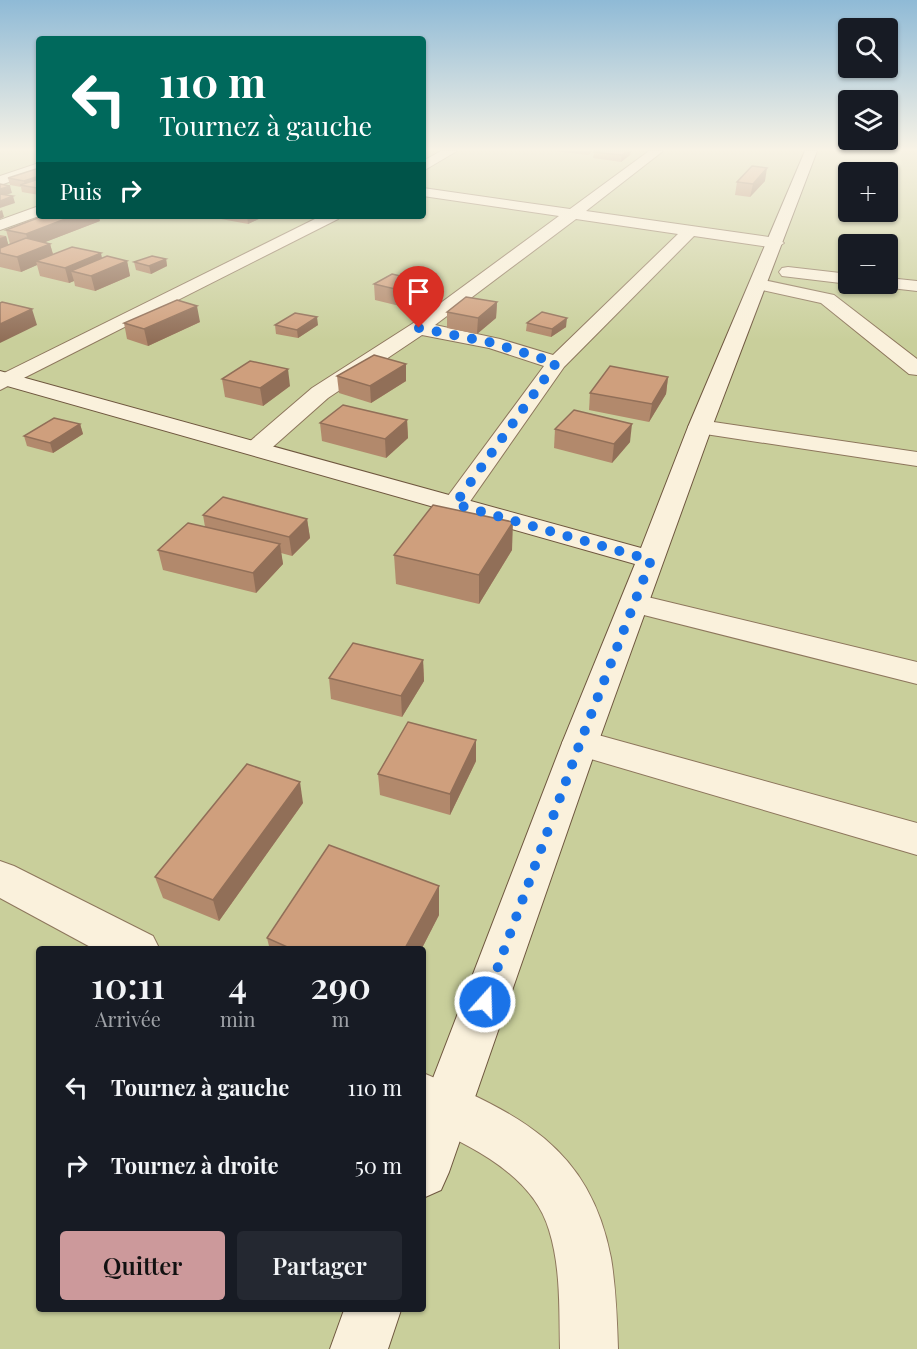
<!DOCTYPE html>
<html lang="fr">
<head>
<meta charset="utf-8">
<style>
	body { margin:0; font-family:"Playfair Display",serif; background:#242831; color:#f1f3f6; height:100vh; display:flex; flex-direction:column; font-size:22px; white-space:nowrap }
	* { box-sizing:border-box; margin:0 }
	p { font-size:20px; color:#9ea1a6 }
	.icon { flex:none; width:33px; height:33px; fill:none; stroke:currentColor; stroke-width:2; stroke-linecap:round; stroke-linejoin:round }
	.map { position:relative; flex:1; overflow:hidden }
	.side { position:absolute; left:36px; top:946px; width:390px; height:366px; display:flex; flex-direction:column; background:#171b24; border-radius:6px; box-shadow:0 2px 4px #0004 }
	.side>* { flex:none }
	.top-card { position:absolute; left:36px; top:36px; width:390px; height:183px; border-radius:6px; box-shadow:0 2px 4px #0004; background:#00695c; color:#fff; overflow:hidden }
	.fabs { position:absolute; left:838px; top:18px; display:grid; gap:12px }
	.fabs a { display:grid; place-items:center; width:60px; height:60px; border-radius:6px; background:#171b24; box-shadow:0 2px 4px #0004; font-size:30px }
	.pin { position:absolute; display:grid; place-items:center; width:51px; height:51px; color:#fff; margin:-62px -26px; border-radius:50% 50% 50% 0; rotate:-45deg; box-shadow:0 0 6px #0007 }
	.pin .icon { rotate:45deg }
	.me { position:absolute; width:66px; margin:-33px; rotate:20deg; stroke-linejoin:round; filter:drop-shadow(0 0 4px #0008) }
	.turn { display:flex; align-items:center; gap:21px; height:126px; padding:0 24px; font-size:27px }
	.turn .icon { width:78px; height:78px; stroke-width:2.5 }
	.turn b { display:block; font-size:42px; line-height:51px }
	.then { display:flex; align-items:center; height:57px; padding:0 24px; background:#0003; gap:12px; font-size:22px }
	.eta { display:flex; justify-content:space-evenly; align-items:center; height:102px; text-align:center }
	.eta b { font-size:36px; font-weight:600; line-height:42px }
	.button { display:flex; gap:12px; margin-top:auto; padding:12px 24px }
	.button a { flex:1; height:69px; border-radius:6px; background:#cc999b; color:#111; font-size:24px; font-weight:600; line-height:69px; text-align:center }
	.button a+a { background:#242831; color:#f1f3f6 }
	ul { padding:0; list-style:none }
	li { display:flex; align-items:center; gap:18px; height:78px; padding:0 24px }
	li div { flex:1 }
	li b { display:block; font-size:22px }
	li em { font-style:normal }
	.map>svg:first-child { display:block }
	.green { fill:#c9cf9b; fill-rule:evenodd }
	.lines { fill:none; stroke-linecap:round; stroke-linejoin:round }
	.street-casing { stroke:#8d765c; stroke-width:2 }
	.secondary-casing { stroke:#6f573f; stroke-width:2 }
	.street { fill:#faf1dc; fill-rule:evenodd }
	.secondary { fill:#faf1dc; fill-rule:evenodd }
	.wall { fill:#b2896c }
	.shaded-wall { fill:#916f58 }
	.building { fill:#cf9f7d; stroke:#916f58; stroke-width:1.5 }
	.route { stroke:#1a73e8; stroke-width:10; stroke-dasharray:0 18 }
</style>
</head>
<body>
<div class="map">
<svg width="917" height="1349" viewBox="0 0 917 1349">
	<rect width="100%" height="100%" fill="#f0e4c8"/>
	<path class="green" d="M 0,151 L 39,151 L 39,216 L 423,216 L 423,151 L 917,151 L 917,1349 L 0,1349 ZM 849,172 L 888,172 L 888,212 L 849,212 ZM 849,244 L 888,244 L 888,284 L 849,284 ZM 39,950 L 423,950 L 423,1310 L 39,1310 Z"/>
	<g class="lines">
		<defs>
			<g id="street">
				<polygon points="441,151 457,151 423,171 423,161"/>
				<path d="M 649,151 L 663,151 L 586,211 L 776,238 L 784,243 L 776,248 L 694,236 L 564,367 L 464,510 L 455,512 L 446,510 L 442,504 L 544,366 L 489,348 L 422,335 L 328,398 L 266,453 L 257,455 L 248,453 L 245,448 L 248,443 L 312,388 L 412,324 L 559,216 L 423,196 L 423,188 L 570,209 ZM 576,219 L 678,234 L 553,355 L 500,339 L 435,325 Z"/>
				<polygon points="39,163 39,172 0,185 0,176"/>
				<polygon points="39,206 39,216 0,230 0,220"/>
				<polygon points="321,216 341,216 338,219 0,390 0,375"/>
				<polygon points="788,267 849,274 849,284 852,284 849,284 782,276 779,272 782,268"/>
				<polygon points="888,278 917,281 917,291 882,287 879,284 888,284"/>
				<polygon points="759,279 834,295 917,359 917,375 909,374 821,303 753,288 750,284 753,280"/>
				<polygon points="700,420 917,452 917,466 692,432 688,427 692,422"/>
				<polygon points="635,594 917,662 917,684 624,610 620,603 624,596"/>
				<polygon points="580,730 917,823 917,855 567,752 562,743 567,734"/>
				<polygon points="0,861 14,866 153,936 160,950 96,950 0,898"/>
				<path d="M 423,1073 C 518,1113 590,1147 611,1258 C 616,1288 617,1319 618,1349 L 560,1349 C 559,1310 561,1268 549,1230 C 533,1175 471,1146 423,1124 Z"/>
			</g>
			<g id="secondary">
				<polygon points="805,151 817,151 712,427 598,743 449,1172 441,1190 423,1198 423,1104 562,743 635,564 0,384 0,371 641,548 688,427"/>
				<polygon points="344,1310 401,1310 388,1349 330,1349"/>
			</g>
		</defs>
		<use href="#street" class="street-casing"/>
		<use href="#secondary" class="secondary-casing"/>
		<use href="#street" class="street"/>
		<use href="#secondary" class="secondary"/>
	</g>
	<g class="wall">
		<polygon points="555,151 593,151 588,155"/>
		<polygon points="594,152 630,155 621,162 593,158"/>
		<polygon points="39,168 39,195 22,192 21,187 10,185 8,178"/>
		<polygon points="765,181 750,197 735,195 737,182"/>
		<polygon points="205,216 265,216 248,224"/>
		<polygon points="100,221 45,242 50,244 53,254 127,261 130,276 95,291 75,286 74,281 69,283 40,276 37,265 21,272 0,267 0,235 6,236 8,245 10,244 6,230"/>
		<polygon points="166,259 167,266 151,274 136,270 134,262"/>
		<polygon points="392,274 430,298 412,309 375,300 374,284"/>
		<polygon points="497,302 496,318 477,334 447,328 447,312"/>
		<polygon points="200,322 148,346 127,339 124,323"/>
		<polygon points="527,323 566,327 551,337 526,331"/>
		<polygon points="275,325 318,325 298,338 276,334"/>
		<polygon points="406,364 406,381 371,403 339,393 337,376"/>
		<polygon points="668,377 666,394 649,422 589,410 590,393"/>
		<polygon points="222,379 290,386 263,406 225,397"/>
		<polygon points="407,420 408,438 386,458 322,441 320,423"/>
		<polygon points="80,424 83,434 53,453 27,446 24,436"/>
		<polygon points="555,429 630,442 612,463 554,448"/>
		<polygon points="203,515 307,519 310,538 292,556 281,553 283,564 256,593 163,570 158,550 205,527"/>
		<polygon points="512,550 479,604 396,584 394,555"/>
		<polygon points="423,660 424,681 402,717 331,699 329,678"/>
		<polygon points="476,761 450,815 380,795 378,774"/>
		<polygon points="303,803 219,921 163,898 155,877"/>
		<polygon points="439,915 421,950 270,950 267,938"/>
	</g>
	<g class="shaded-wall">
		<polygon points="627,151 631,151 630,155 621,162 622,155"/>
		<polygon points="767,168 765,181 750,197 753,184"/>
		<polygon points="39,176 39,183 25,186 24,181"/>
		<polygon points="10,186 12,193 0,197 0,189"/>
		<polygon points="13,196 15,203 0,208 0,201"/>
		<polygon points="2,210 4,217 0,219 0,211"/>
		<polygon points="73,216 99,216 100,221 30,248 26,234"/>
		<polygon points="247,216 265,216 248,224"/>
		<polygon points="6,236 10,251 0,253 0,238"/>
		<polygon points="50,244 54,258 36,261 37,265 21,272 17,257"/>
		<polygon points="101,253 104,268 71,271 74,281 69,283 65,268"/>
		<polygon points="166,259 167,266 151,274 149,266"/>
		<polygon points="127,261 130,276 95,291 91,276"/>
		<polygon points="430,283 430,298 412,309 412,293"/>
		<polygon points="497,302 496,318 477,334 478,318"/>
		<polygon points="197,306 200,322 148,346 144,329"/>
		<polygon points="32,309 37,325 0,343 0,324"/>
		<polygon points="317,317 318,325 298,338 297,330"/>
		<polygon points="567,318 566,327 551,337 552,329"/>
		<polygon points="406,364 406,381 371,403 370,386"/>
		<polygon points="288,369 290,386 263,406 260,388"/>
		<polygon points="668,377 666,394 649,422 652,404"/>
		<polygon points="407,420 408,438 386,458 385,439"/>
		<polygon points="80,424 83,434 53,453 50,443"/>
		<polygon points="632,424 630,442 612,463 614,444"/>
		<polygon points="307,519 310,538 292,556 289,537"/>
		<polygon points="513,522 512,550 479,604 479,575"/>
		<polygon points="280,544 283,564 256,593 253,573"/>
		<polygon points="423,660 424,681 402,717 401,696"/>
		<polygon points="476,740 476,761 450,815 450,794"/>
		<polygon points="300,782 303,803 219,921 213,900"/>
		<polygon points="439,886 439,915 421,950 404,950"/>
	</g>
	<g class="building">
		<polygon points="595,151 627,151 622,155 594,152"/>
		<polygon points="752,166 767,168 753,184 737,182"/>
		<polygon points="39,168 39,176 24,181 8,178"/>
		<polygon points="39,179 39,188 37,188 20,185"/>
		<polygon points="0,184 10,186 0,189"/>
		<polygon points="0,194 13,196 0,201"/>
		<polygon points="43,216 73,216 26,234 6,230"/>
		<polygon points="26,238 50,244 17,257 0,253 0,248"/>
		<polygon points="72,247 101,253 65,268 36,261"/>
		<polygon points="107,256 127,261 91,276 71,271"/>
		<polygon points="152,256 166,259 149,266 134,262"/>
		<polygon points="392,274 430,283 412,293 374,284"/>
		<polygon points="466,297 497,302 478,318 447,312"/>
		<polygon points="177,300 197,306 144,329 124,323"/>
		<polygon points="2,302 32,309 0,324 0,303"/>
		<polygon points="542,312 567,318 552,329 527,323"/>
		<polygon points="295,313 317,317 297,330 275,325"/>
		<polygon points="374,355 406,364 370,386 337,376"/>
		<polygon points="250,361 288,369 260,388 222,379"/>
		<polygon points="610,366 668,377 652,404 590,393"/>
		<polygon points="343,405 407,420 385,439 320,423"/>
		<polygon points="574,410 632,424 614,444 555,429"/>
		<polygon points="54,418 80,424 50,443 24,436"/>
		<polygon points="223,497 307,519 289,537 203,515"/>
		<polygon points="433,505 513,522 479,575 394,555"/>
		<polygon points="188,523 280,544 253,573 158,550"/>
		<polygon points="353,643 423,660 401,696 329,678"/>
		<polygon points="408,722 476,740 450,794 378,774"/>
		<polygon points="247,764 300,782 213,900 155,877"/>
		<polygon points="329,845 439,886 404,950 294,950 267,938"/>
	</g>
	<linearGradient id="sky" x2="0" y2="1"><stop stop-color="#8fbad6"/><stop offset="0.44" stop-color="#f8f3e6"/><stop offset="1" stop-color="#f8f3e6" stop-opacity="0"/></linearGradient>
	<rect width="917" height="340" fill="url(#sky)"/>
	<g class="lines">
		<polyline class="route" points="419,328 493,343 556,363 455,504 651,560 580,743 485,1002"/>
	</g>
</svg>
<div class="fabs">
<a><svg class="icon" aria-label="search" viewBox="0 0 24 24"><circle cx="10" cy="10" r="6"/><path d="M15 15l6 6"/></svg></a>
<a><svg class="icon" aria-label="layers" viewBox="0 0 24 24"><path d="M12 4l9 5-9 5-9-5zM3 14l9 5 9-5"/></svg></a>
<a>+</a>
<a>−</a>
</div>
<div class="pin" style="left:419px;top:328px;background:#d93025"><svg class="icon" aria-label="arrive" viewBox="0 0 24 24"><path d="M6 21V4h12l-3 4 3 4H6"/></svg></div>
<svg class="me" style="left:485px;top:1002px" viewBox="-20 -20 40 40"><circle r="17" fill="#1a73e8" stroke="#fff" stroke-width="3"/><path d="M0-11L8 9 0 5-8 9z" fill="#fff"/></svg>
<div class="top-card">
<div class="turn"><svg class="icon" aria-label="left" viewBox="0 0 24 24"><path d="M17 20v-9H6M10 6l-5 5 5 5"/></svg><div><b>110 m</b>Tournez à gauche</div></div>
<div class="then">Puis<svg class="icon" aria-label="right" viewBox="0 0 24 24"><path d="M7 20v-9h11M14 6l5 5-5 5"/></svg></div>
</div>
<section class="side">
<div class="eta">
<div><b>10:11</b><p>Arrivée</p></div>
<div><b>4</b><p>min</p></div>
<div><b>290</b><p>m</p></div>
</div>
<ul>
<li><svg class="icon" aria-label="left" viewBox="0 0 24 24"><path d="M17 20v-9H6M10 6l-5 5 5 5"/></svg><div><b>Tournez à gauche</b></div><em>110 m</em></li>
<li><svg class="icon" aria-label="right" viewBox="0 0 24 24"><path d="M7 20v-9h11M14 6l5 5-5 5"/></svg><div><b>Tournez à droite</b></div><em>50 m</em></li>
</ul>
<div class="button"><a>Quitter</a><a>Partager</a></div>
</section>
</div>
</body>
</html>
